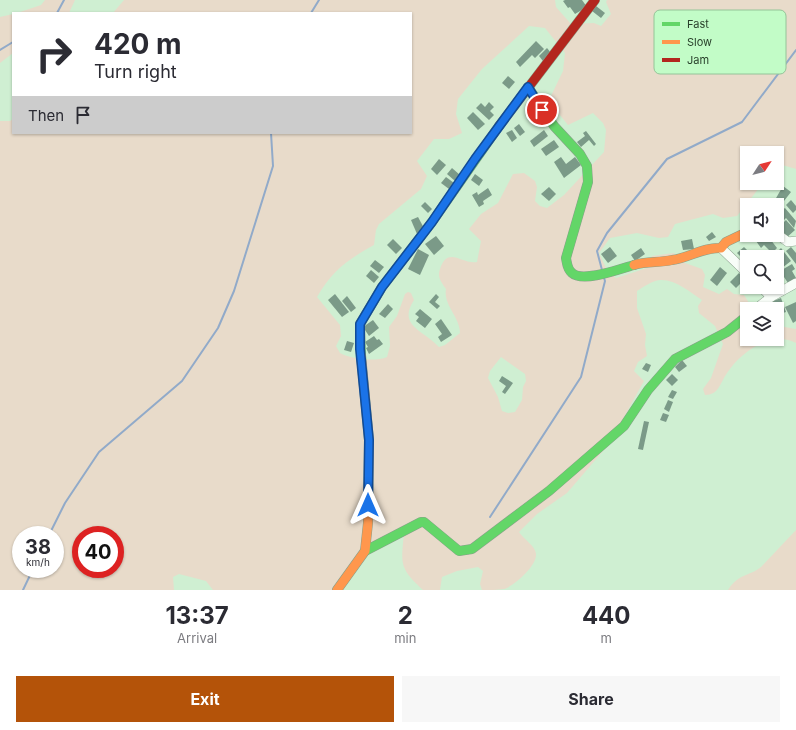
<!DOCTYPE html>
<html lang="en">
<head>
<meta charset="utf-8">
<style>
	body { margin:0; font-family:Inter,sans-serif; background:#f7f7f7; color:#2b2b33; height:100vh; display:flex; flex-direction:column; font-size:15px; white-space:nowrap }
	* { box-sizing:border-box; margin:0 }
	p { font-size:13px; color:#7c7c81 }
	.icon { flex:none; width:22px; height:22px; fill:none; stroke:currentColor; stroke-width:2; stroke-linecap:round; stroke-linejoin:round }
	.map { position:relative; height:590px; overflow:hidden }
	.drawer { display:flex; flex-direction:column; background:#fff; flex:1 }
	.drawer>* { flex:none }
	.banner { position:absolute; left:12px; top:12px; width:400px; height:122px; border-radius:0px; box-shadow:0 1px 3px #0004; background:#fff; color:#2b2b33; overflow:hidden }
	.needle { width:26px; rotate:54deg }
	.controls { position:absolute; left:740px; top:146px; display:grid; gap:8px }
	.controls a { display:grid; place-items:center; width:44px; height:44px; border-radius:0px; background:#fff; box-shadow:0 1px 3px #0004; font-size:20px }
	.speed { position:absolute; left:12px; top:526px; display:flex; gap:8px; font-size:20px; font-weight:700; text-align:center }
	.speed>* { display:grid; place-content:center; width:52px; height:52px; border-radius:50%; background:#fff; box-shadow:0 1px 3px #0004; line-height:1 }
	.speed small { font-size:10px; font-weight:400 }
	.speed .limit { border:6px solid #d22; background:#fff; color:#111 }
	.pin { position:absolute; display:grid; place-items:center; width:34px; height:34px; color:#fff; margin:-17px; border:2px solid #fff; border-radius:50%; box-shadow:0 1px 4px #0007 }
	.me { position:absolute; width:44px; margin:-22px; rotate:0deg; stroke-linejoin:round; filter:drop-shadow(0 0 3px #0008) }
	.turn { display:flex; align-items:center; gap:14px; height:84px; padding:0 16px; font-size:18px }
	.turn .icon { width:52px; height:52px; stroke-width:2.5 }
	.turn b { display:block; font-size:28px; line-height:34px }
	.then { display:flex; align-items:center; height:38px; padding:0 16px; background:#0003; gap:8px; font-size:15px }
	.eta { display:flex; justify-content:space-evenly; align-items:center; height:68px; text-align:center }
	.eta b { font-size:24px; font-weight:700; line-height:28px }
	.button { display:flex; gap:8px; margin-top:auto; padding:8px 16px }
	.button a { flex:1; height:46px; border-radius:0px; background:#b45309; color:#fff; font-size:16px; font-weight:700; line-height:46px; text-align:center }
	.button a+a { background:#f7f7f7; color:#2b2b33 }
	.map>svg:first-child { display:block }
	.green { fill:#e8dbca; fill-rule:evenodd }
	.lines { fill:none; stroke-linecap:round; stroke-linejoin:round }
	.stream { stroke:#91aac9; stroke-width:2 }
	.building { fill:#7b9a88 }
	.street-casing { stroke:#88a08a; stroke-width:10 }
	.fast-casing { stroke:#88a08a; stroke-width:10 }
	.slow-casing { stroke:#88a08a; stroke-width:10 }
	.jam-casing { stroke:#88a08a; stroke-width:10 }
	.street { stroke:#f8fdf8; stroke-width:9 }
	.fast { stroke:#63d668; stroke-width:9 }
	.slow { stroke:#ff974d; stroke-width:9 }
	.jam { stroke:#b3261e; stroke-width:9 }
	.route-casing { stroke:#114b97; stroke-width:10 }
	.route { stroke:#1a73e8; stroke-width:7 }
	.key { fill:#c2fcc7; stroke:#94c498; stroke-width:1 }
	.key-label { font-size:11px; fill:#29402b }
</style>
</head>
<body>
<div class="map">
<svg width="796" height="590" viewBox="0 0 796 590">
	<rect width="100%" height="100%" fill="#cfefd2"/>
	<g class="green">
		<polygon points="45,0 75,0 69,13 17,13 41,5"/>
		<path d="M 124,0 L 555,0 L 556,7 L 571,24 L 594,23 L 601,26 L 611,14 L 606,2 L 607,0 L 796,0 L 796,169 L 779,164 L 777,166 L 777,153 L 747,153 L 747,183 L 763,183 L 737,216 L 723,218 L 713,214 L 675,224 L 668,237 L 659,238 L 637,233 L 610,238 L 599,253 L 606,268 L 616,278 L 647,268 L 652,256 L 674,253 L 685,263 L 702,269 L 705,275 L 703,287 L 719,294 L 727,289 L 734,294 L 744,295 L 749,303 L 739,317 L 747,329 L 747,339 L 777,339 L 777,327 L 779,326 L 796,329 L 796,343 C 771,330 741,352 727,373 C 720,383 719,395 705,395 L 703,389 L 711,378 L 723,344 L 715,326 L 699,313 L 698,306 L 702,300 C 690,292 675,279 660,280 C 652,281 643,287 637,291 L 637,308 L 646,334 L 645,345 L 647,356 L 638,362 L 634,371 L 644,381 L 609,444 L 567,493 L 537,514 L 519,532 C 524,540 535,545 536,554 C 537,566 514,586 504,589 C 498,590 489,590 482,590 L 480,584 L 483,571 L 478,567 L 457,571 L 442,577 L 440,590 L 423,590 C 399,568 401,564 404,533 L 371,545 L 341,590 L 213,590 L 206,581 L 179,574 L 173,577 L 174,590 L 0,590 L 0,121 L 10,121 L 13,119 L 13,133 L 411,133 L 411,13 L 113,13 ZM 529,26 L 545,28 L 565,53 L 563,71 L 550,98 L 551,104 L 568,125 L 593,113 L 603,123 L 606,130 L 604,152 L 564,195 L 547,208 L 540,206 L 535,201 L 537,187 L 535,181 L 524,173 L 513,174 L 498,203 L 481,214 L 469,229 L 481,241 L 477,262 C 462,265 448,245 440,269 C 437,277 441,282 446,289 C 443,305 460,317 460,333 L 445,345 L 439,347 C 424,330 397,326 414,300 L 411,293 L 408,292 L 405,294 L 397,316 L 389,327 L 390,346 L 387,357 C 375,362 351,359 340,353 L 336,346 L 341,336 L 340,325 L 317,297 C 332,271 347,260 374,245 L 376,230 L 379,224 L 421,189 L 427,176 L 417,161 L 434,139 L 449,139 L 462,133 L 456,114 L 458,99 L 482,69 ZM 501,357 L 525,374 L 526,381 L 523,387 L 522,400 L 515,412 L 508,413 L 502,411 L 498,397 L 488,378 L 490,371 ZM 21,535 L 55,535 L 55,569 L 21,569 ZM 81,535 L 115,535 L 115,569 L 81,569 Z"/>
		<polygon points="13,14 13,53 0,63 0,17"/>
		<path d="M 796,530 L 796,590 L 728,590 C 739,573 748,577 761,567 Z"/>
	</g>
	<g class="lines">
		<g class="stream">
			<polyline points="57,13 64,0"/>
			<polyline points="311,13 319,0"/>
			<polyline points="0,50 13,42"/>
			<polyline points="602,270 597,251 607,233 667,159 742,122 796,50"/>
			<polyline points="490,517 581,377 605,281 604,278"/>
			<polyline points="49,535 65,503 99,452 182,381 218,328 234,291 273,166 271,133"/>
			<polyline points="23,590 33,569"/>
		</g>
	</g>
	<g class="building">
		<polygon points="565,0 582,0 587,7 575,14 570,7 568,8 563,1"/>
		<polygon points="596,6 605,13 601,18 592,11"/>
		<polygon points="536,41 544,49 535,58 532,55 520,67 516,62"/>
		<polygon points="547,48 551,53 543,61 539,56"/>
		<polygon points="508,76 515,82 509,89 502,83"/>
		<polygon points="489,102 494,107 490,111 494,115 489,120 476,108 481,103 485,107"/>
		<polygon points="473,112 485,124 478,130 467,118"/>
		<polygon points="519,124 525,132 520,136 514,128"/>
		<polygon points="512,130 517,138 512,142 506,133"/>
		<polygon points="544,130 548,136 534,147 530,141"/>
		<polygon points="586,131 596,144 594,146 589,140 581,147 577,142 585,136 583,133"/>
		<polygon points="554,140 559,147 546,156 541,149"/>
		<polygon points="561,157 566,164 575,157 581,165 564,178 554,162"/>
		<polygon points="439,159 446,165 437,175 431,169"/>
		<polygon points="452,168 460,175 455,181 447,174"/>
		<polygon points="475,174 483,180 479,186 471,180"/>
		<polygon points="446,177 454,183 449,189 441,183"/>
		<polygon points="783,186 791,192 777,210 777,205 772,205"/>
		<polygon points="549,187 556,194 549,201 541,194"/>
		<polygon points="488,188 492,195 483,201 484,204 479,207 472,195 477,192 478,195"/>
		<polygon points="791,200 796,206 796,210 793,213 786,205"/>
		<polygon points="425,202 432,209 428,213 421,206"/>
		<polygon points="785,208 796,221 794,228 786,218 784,220 778,213"/>
		<polygon points="418,217 425,230 417,234 411,220"/>
		<polygon points="786,220 795,230 785,239 778,231 784,226 782,224"/>
		<polygon points="712,232 716,237 709,241 706,237"/>
		<polygon points="763,235 767,235 777,248 772,253 764,245 761,248 756,241"/>
		<polygon points="436,236 444,246 434,255 425,244"/>
		<polygon points="393,239 402,248 396,254 387,245"/>
		<polygon points="692,239 694,249 683,250 681,241"/>
		<polygon points="610,247 617,256 608,263 601,254"/>
		<polygon points="744,247 749,252 742,258 737,253"/>
		<polygon points="791,247 796,253 796,264 786,251"/>
		<polygon points="641,248 645,254 635,261 631,255"/>
		<polygon points="781,248 791,261 782,268 777,262 777,257 772,257"/>
		<polygon points="418,249 429,255 420,275 408,269"/>
		<polygon points="753,250 758,257 747,257 747,268 745,265 747,264 743,258"/>
		<polygon points="375,260 384,267 379,273 370,266"/>
		<polygon points="792,264 795,269 792,271 796,278 788,283 780,271"/>
		<polygon points="720,267 727,273 717,286 710,280"/>
		<polygon points="371,270 379,277 374,283 366,276"/>
		<polygon points="739,273 745,279 736,288 730,282"/>
		<polygon points="335,294 349,312 342,317 328,300"/>
		<polygon points="436,294 439,297 435,302 440,306 437,309 429,302"/>
		<polygon points="347,296 356,308 351,312 342,301"/>
		<polygon points="781,298 786,312 777,315 777,309 773,301"/>
		<polygon points="796,302 796,321 793,323 785,307"/>
		<polygon points="388,304 393,309 385,318 379,314"/>
		<polygon points="420,309 432,319 425,328 416,321 419,317 415,314"/>
		<polygon points="441,319 452,335 441,342 438,337 442,334 435,324"/>
		<polygon points="373,320 379,328 369,336 363,327"/>
		<polygon points="374,336 377,340 379,339 383,344 369,354 366,348 368,347 365,342"/>
		<polygon points="347,341 354,343 351,352 344,350"/>
		<polygon points="682,360 687,366 679,372 675,367"/>
		<polygon points="646,363 651,365 648,372 642,369"/>
		<polygon points="672,374 678,380 672,386 666,380"/>
		<polygon points="502,376 513,383 505,394 502,392 506,386 499,381"/>
		<polygon points="672,390 677,392 673,399 668,397"/>
		<polygon points="668,400 673,402 669,412 664,409"/>
		<polygon points="663,413 669,415 666,422 660,420"/>
		<polygon points="644,421 649,422 643,450 638,449"/>
	</g>
	<g class="lines">
		<defs>
			<g id="street">
				<polyline points="777,234 788,242 796,241"/>
				<polyline points="721,248 747,273"/>
				<polyline points="761,287 771,297"/>
				<polyline points="756,309 771,297 796,283"/>
			</g>
			<g id="fast">
				<path d="M 528,87 L 554,126 L 580,154 L 587,166 L 588,182 L 566,258 C 567,263 567,269 572,273 C 583,283 620,269 634,265"/>
				<polyline points="361,355 360,324 382,287 432,222 499,126"/>
				<polyline points="365,551 421,522 424,522 459,551 472,549 549,491 624,426 648,390 675,359 727,332 747,316"/>
			</g>
			<g id="slow">
				<path d="M 634,265 C 647,261 659,263 672,260 C 689,258 703,247 721,248 L 726,242 L 747,232"/>
				<polyline points="337,590 365,551 368,523 369,440 361,355"/>
			</g>
			<polyline id="jam" points="499,126 595,0"/>
		</defs>
		<use href="#street" class="street-casing"/>
		<use href="#fast" class="fast-casing"/>
		<use href="#slow" class="slow-casing"/>
		<use href="#jam" class="jam-casing"/>
		<use href="#street" class="street"/>
		<use href="#fast" class="fast"/>
		<use href="#slow" class="slow"/>
		<use href="#jam" class="jam"/>
	</g>
	<g class="lines">
		<defs>
			<polyline id="route" points="368,505 369,440 360,349 360,324 382,287 432,222 475,159 528,87 542,110"/>
		</defs>
		<use href="#route" class="route-casing"/>
		<use href="#route" class="route"/>
	</g>
	<rect x="654" y="10" width="132" height="64" rx="6" class="key"/>
	<rect x="662" y="22" width="18" height="4" fill="#63d668"/>
	<rect x="662" y="40" width="18" height="4" fill="#ff974d"/>
	<rect x="662" y="58" width="18" height="4" fill="#b3261e"/>
	<g class="key-label">
		<text x="687" y="28">Fast</text>
		<text x="687" y="46">Slow</text>
		<text x="687" y="64">Jam</text>
	</g>
</svg>
<div class="controls">
<a><svg class="needle" viewBox="-14 -14 28 28"><path d="M0-13l5 13h-10z" fill="#e53935"/><path d="M0 13l5-13h-10z" fill="#7c7c81"/></svg></a>
<a><svg class="icon" aria-label="sound" viewBox="0 0 24 24"><path d="M4 9h4l5-4v14l-5-4H4zM17 9q2 3 0 6"/></svg></a>
<a><svg class="icon" aria-label="search" viewBox="0 0 24 24"><circle cx="10" cy="10" r="6"/><path d="M15 15l6 6"/></svg></a>
<a><svg class="icon" aria-label="layers" viewBox="0 0 24 24"><path d="M12 4l9 5-9 5-9-5zM3 14l9 5 9-5"/></svg></a>
</div>
<div class="speed"><div>38<small>km/h</small></div><div class="limit">40</div></div>
<div class="pin" style="left:542px;top:110px;background:#d93025"><svg class="icon" aria-label="arrive" viewBox="0 0 24 24"><path d="M6 21V4h12l-3 4 3 4H6"/></svg></div>
<svg class="me" style="left:368px;top:505px" viewBox="-20 -20 40 40"><path d="M0-17L14 15 0 8-14 15z" fill="#1a73e8" stroke="#fff" stroke-width="4"/></svg>
<div class="banner">
<div class="turn"><svg class="icon" aria-label="right" viewBox="0 0 24 24"><path d="M7 20v-9h11M14 6l5 5-5 5"/></svg><div><b>420 m</b>Turn right</div></div>
<div class="then">Then<svg class="icon" aria-label="arrive" viewBox="0 0 24 24"><path d="M6 21V4h12l-3 4 3 4H6"/></svg></div>
</div>
</div>
<section class="drawer">
<div class="eta">
<div><b>13:37</b><p>Arrival</p></div>
<div><b>2</b><p>min</p></div>
<div><b>440</b><p>m</p></div>
</div>
<div class="button"><a>Exit</a><a>Share</a></div>
</section>
</body>
</html>
